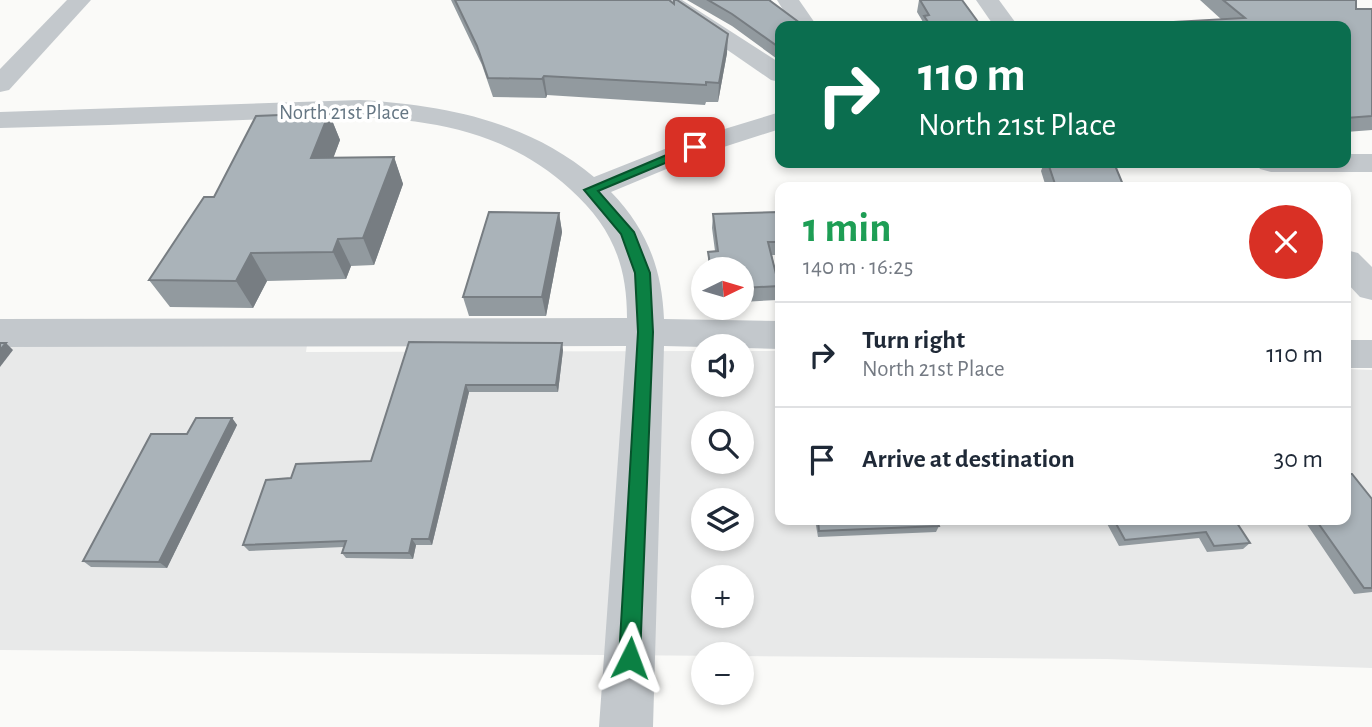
<!DOCTYPE html>
<html lang="en">
<head>
<meta charset="utf-8">
<style>
	body { margin:0; font-family:"Alegreya Sans",sans-serif; background:#f6f6f7; color:#1f2937; height:100vh; display:flex; flex-direction:column; font-size:26px; white-space:nowrap }
	* { box-sizing:border-box; margin:0 }
	p { font-size:23px; color:#747a83 }
	.icon { flex:none; width:38px; height:38px; fill:none; stroke:currentColor; stroke-width:2; stroke-linecap:round; stroke-linejoin:round }
	.map { position:relative; flex:1; overflow:hidden }
	.panel { position:absolute; left:775px; top:182px; width:576px; height:343px; display:flex; flex-direction:column; background:#fff; border-radius:14px; box-shadow:0 4px 10px #0003 }
	.panel>* { flex:none }
	.guide { position:absolute; left:775px; top:21px; width:576px; height:147px; border-radius:14px; box-shadow:0 4px 10px #0003; background:#0b6e4f; color:#fff; overflow:hidden }
	.needle { width:46px; rotate:85deg }
	.buttons { position:absolute; left:691px; top:257px; display:grid; gap:14px }
	.buttons a { display:grid; place-items:center; width:63px; height:63px; border-radius:50%; background:#fff; box-shadow:0 4px 10px #0003; font-size:35px }
	.pin { position:absolute; display:grid; place-items:center; width:60px; height:60px; color:#fff; margin:-30px; border-radius:14px; box-shadow:0 4px 10px #0006 }
	.me { position:absolute; width:77px; margin:-38px; rotate:3deg; stroke-linejoin:round; filter:drop-shadow(0 0 5px #0008) }
	.turn { display:flex; align-items:center; gap:24px; height:147px; padding:0 28px; font-size:32px }
	.turn .icon { width:91px; height:91px; stroke-width:2.5 }
	.turn b { display:block; font-size:49px; line-height:60px }
	.round { display:grid; place-items:center; flex:none; width:74px; height:74px; border-radius:37px; background:#f6f6f7 }
	.overview { display:flex; align-items:center; justify-content:space-between; height:119px; padding:0 28px }
	h1 { font-size:42px; font-weight:700; line-height:52px; color:#1e9e55 }
	ul { padding:0; list-style:none }
	li { display:flex; align-items:center; gap:21px; height:105px; padding:0 28px; border-top:2px solid #e0e1e3 }
	li div { flex:1 }
	li b { display:block; font-size:26px }
	li em { font-style:normal }
	.map>svg:first-child { display:block }
	.built { fill:#e8e9e9; fill-rule:evenodd }
	.lines { fill:none; stroke-linecap:round; stroke-linejoin:round }
	.minor { fill:#c3c8cc; fill-rule:evenodd }
	.wall { fill:#929a9f }
	.shaded-wall { fill:#777d82 }
	.building { fill:#aab3b9; stroke:#777d82; stroke-width:2 }
	.route { fill:#0b8043; stroke:#07532c; stroke-width:2 }
	.labels { text-anchor:middle; dominant-baseline:central; stroke-width:7; stroke-linejoin:round; paint-order:stroke }
	.far-street-label { font-size:21px; fill:#657683; stroke:#fff }
</style>
</head>
<body>
<div class="map">
<svg width="1372" height="727" viewBox="0 0 1372 727">
	<rect width="100%" height="100%" fill="#fafaf8"/>
	<path class="built" d="M 0,343 L 307,345 L 306,352 L 703,351 L 704,385 L 742,385 L 742,351 L 780,351 L 780,520 L 1346,520 L 1346,369 L 1372,370 L 1372,668 L 1107,659 L 0,650 ZM 704,424 L 742,424 L 742,462 L 704,462 ZM 704,500 L 742,500 L 742,539 L 704,539 ZM 704,578 L 742,578 L 742,616 L 704,616 Z"/>
	<g class="lines">
		<g class="minor">
			<polygon points="67,0 91,0 9,90 0,92 0,69"/>
			<polygon points="655,0 682,0 780,63 780,82 771,80"/>
			<polygon points="777,0 799,0 817,26 793,26"/>
			<polygon points="976,0 999,0 1018,26 994,26"/>
			<path d="M 360,100 C 444,105 528,121 594,177 L 685,141 L 780,112 L 780,129 L 705,153 L 611,192 C 647,229 662,269 664,319 L 780,321 L 780,349 L 664,346 L 653,727 L 599,727 L 626,346 L 0,347 L 0,319 L 627,318 C 627,263 611,226 570,189 C 473,100 338,117 217,121 C 145,124 72,126 0,128 L 0,112 Z"/>
			<polygon points="1346,154 1372,154 1372,172 1271,172 1260,169 1256,163 1346,163"/>
			<polygon points="1346,250 1358,253 1372,267 1372,300 1360,297 1346,282"/>
			<rect x="1346" y="340" width="26" height="28"/>
		</g>
	</g>
	<g class="wall">
		<polygon points="451,0 669,0 673,3 673,0 727,53 718,102 706,102 705,105 547,95 546,98 493,97 482,65"/>
		<polygon points="687,0 769,0 780,26 780,61 732,26"/>
		<polygon points="919,0 981,26 922,26 923,22 917,12"/>
		<polygon points="1200,0 1356,0 1356,9 1372,9 1372,130 1346,132 1346,26 1222,20"/>
		<polygon points="329,113 340,140 333,158 394,157 403,184 374,265 351,266 346,279 267,281 253,308 170,307 149,280"/>
		<polygon points="1044,163 1114,163 1124,187 1046,187 1041,171"/>
		<polygon points="559,213 562,232 546,316 469,316 463,297"/>
		<polygon points="713,214 780,222 780,255 772,255 779,286 777,300 742,302 742,270 708,270 708,252 715,251 712,228"/>
		<polygon points="409,342 563,350 558,392 469,392 432,545 416,545 413,559 346,558 342,553 344,547 249,551 243,545 291,478 371,461"/>
		<polygon points="232,418 237,425 167,568 91,567 83,561 187,434"/>
		<polygon points="1372,499 1372,592 1354,594 1304,520 1346,520"/>
		<polygon points="815,520 937,520 939,526 936,532 818,537"/>
		<polygon points="1105,520 1235,520 1250,543 1243,549 1207,552 1199,538 1119,546"/>
	</g>
	<g class="shaded-wall">
		<polygon points="728,34 727,53 718,102 719,83"/>
		<polygon points="544,76 547,95 546,98 542,79"/>
		<polygon points="329,113 340,140 323,186 311,158"/>
		<polygon points="394,157 403,184 374,265 363,238"/>
		<polygon points="559,213 562,232 546,316 542,297"/>
		<polygon points="338,239 351,266 346,279 333,252"/>
		<polygon points="251,253 267,281 253,308 236,281"/>
		<polygon points="6,343 13,350 0,367 0,350"/>
		<polygon points="562,343 563,350 558,392 556,385"/>
		<polygon points="466,385 469,392 432,545 429,539"/>
		<polygon points="232,418 237,425 167,568 159,562"/>
		<polygon points="412,539 416,545 413,559 409,553"/>
	</g>
	<g class="building">
		<polygon points="455,0 669,0 674,4 674,0 677,0 728,34 719,83 706,82 706,85 544,76 542,79 488,78 477,46"/>
		<polygon points="708,0 769,0 804,26 780,26 780,48 732,14"/>
		<polygon points="920,0 962,0 981,26 921,26 930,25 924,16 929,15"/>
		<polygon points="1223,0 1356,0 1356,9 1372,9 1372,116 1346,118 1346,26 1102,26 1245,18"/>
		<polygon points="329,113 311,158 394,157 363,238 338,239 333,252 251,253 236,281 149,280 204,197 214,197 256,116"/>
		<polygon points="1048,163 1114,163 1124,187 1056,187"/>
		<polygon points="489,212 559,213 542,297 463,297"/>
		<polygon points="778,212 780,222 780,242 768,242 779,286 742,288 742,270 711,270 708,252 718,251 713,214"/>
		<polygon points="409,342 562,343 556,385 466,385 429,539 412,539 409,553 342,553 346,541 243,545 266,480 291,478 296,464 371,461"/>
		<polygon points="0,343 6,343 0,350"/>
		<polygon points="196,418 232,418 159,562 83,561 151,434 187,434"/>
		<polygon points="1346,474 1352,474 1372,499 1372,588 1364,588 1316,520 1346,520"/>
		<polygon points="818,520 937,520 939,526 819,531"/>
		<polygon points="1114,520 1235,520 1250,543 1214,546 1206,532 1125,540"/>
	</g>
	<polygon class="route" points="695,143 701,147 699,149 598,191 634,232 650,273 653,332 640,658 637,666 630,669 622,666 619,658 638,332 635,273 621,234 584,190"/>
	<g class="labels">
		<g class="far-street-label">
			<text x="344" y="112">North 21st Place</text>
		</g>
	</g>
</svg>
<div class="buttons">
<a><svg class="needle" viewBox="-14 -14 28 28"><path d="M0-13l5 13h-10z" fill="#e53935"/><path d="M0 13l5-13h-10z" fill="#747a83"/></svg></a>
<a><svg class="icon" aria-label="sound" viewBox="0 0 24 24"><path d="M4 9h4l5-4v14l-5-4H4zM17 9q2 3 0 6"/></svg></a>
<a><svg class="icon" aria-label="search" viewBox="0 0 24 24"><circle cx="10" cy="10" r="6"/><path d="M15 15l6 6"/></svg></a>
<a><svg class="icon" aria-label="layers" viewBox="0 0 24 24"><path d="M12 4l9 5-9 5-9-5zM3 14l9 5 9-5"/></svg></a>
<a>+</a>
<a>−</a>
</div>
<div class="pin" style="left:695px;top:147px;background:#d93025"><svg class="icon" aria-label="arrive" viewBox="0 0 24 24"><path d="M6 21V4h12l-3 4 3 4H6"/></svg></div>
<svg class="me" style="left:630px;top:658px" viewBox="-20 -20 40 40"><path d="M0-17L14 15 0 8-14 15z" fill="#0b8043" stroke="#fff" stroke-width="4"/></svg>
<div class="guide">
<div class="turn"><svg class="icon" aria-label="right" viewBox="0 0 24 24"><path d="M7 20v-9h11M14 6l5 5-5 5"/></svg><div><b>110 m</b>North 21st Place</div></div>
</div>
<section class="panel">
<div class="overview"><div><h1>1 min</h1><p>140 m · 16:25</p></div><a class="round" style="background:#d93025;color:#fff"><svg class="icon" aria-label="close" viewBox="0 0 24 24"><path d="M6 6l12 12M18 6L6 18"/></svg></a></div>
<ul>
<li><svg class="icon" aria-label="right" viewBox="0 0 24 24"><path d="M7 20v-9h11M14 6l5 5-5 5"/></svg><div><b>Turn right</b><p>North 21st Place</p></div><em>110 m</em></li>
<li><svg class="icon" aria-label="arrive" viewBox="0 0 24 24"><path d="M6 21V4h12l-3 4 3 4H6"/></svg><div><b>Arrive at destination</b></div><em>30 m</em></li>
</ul>
</section>
</div>
</body>
</html>
